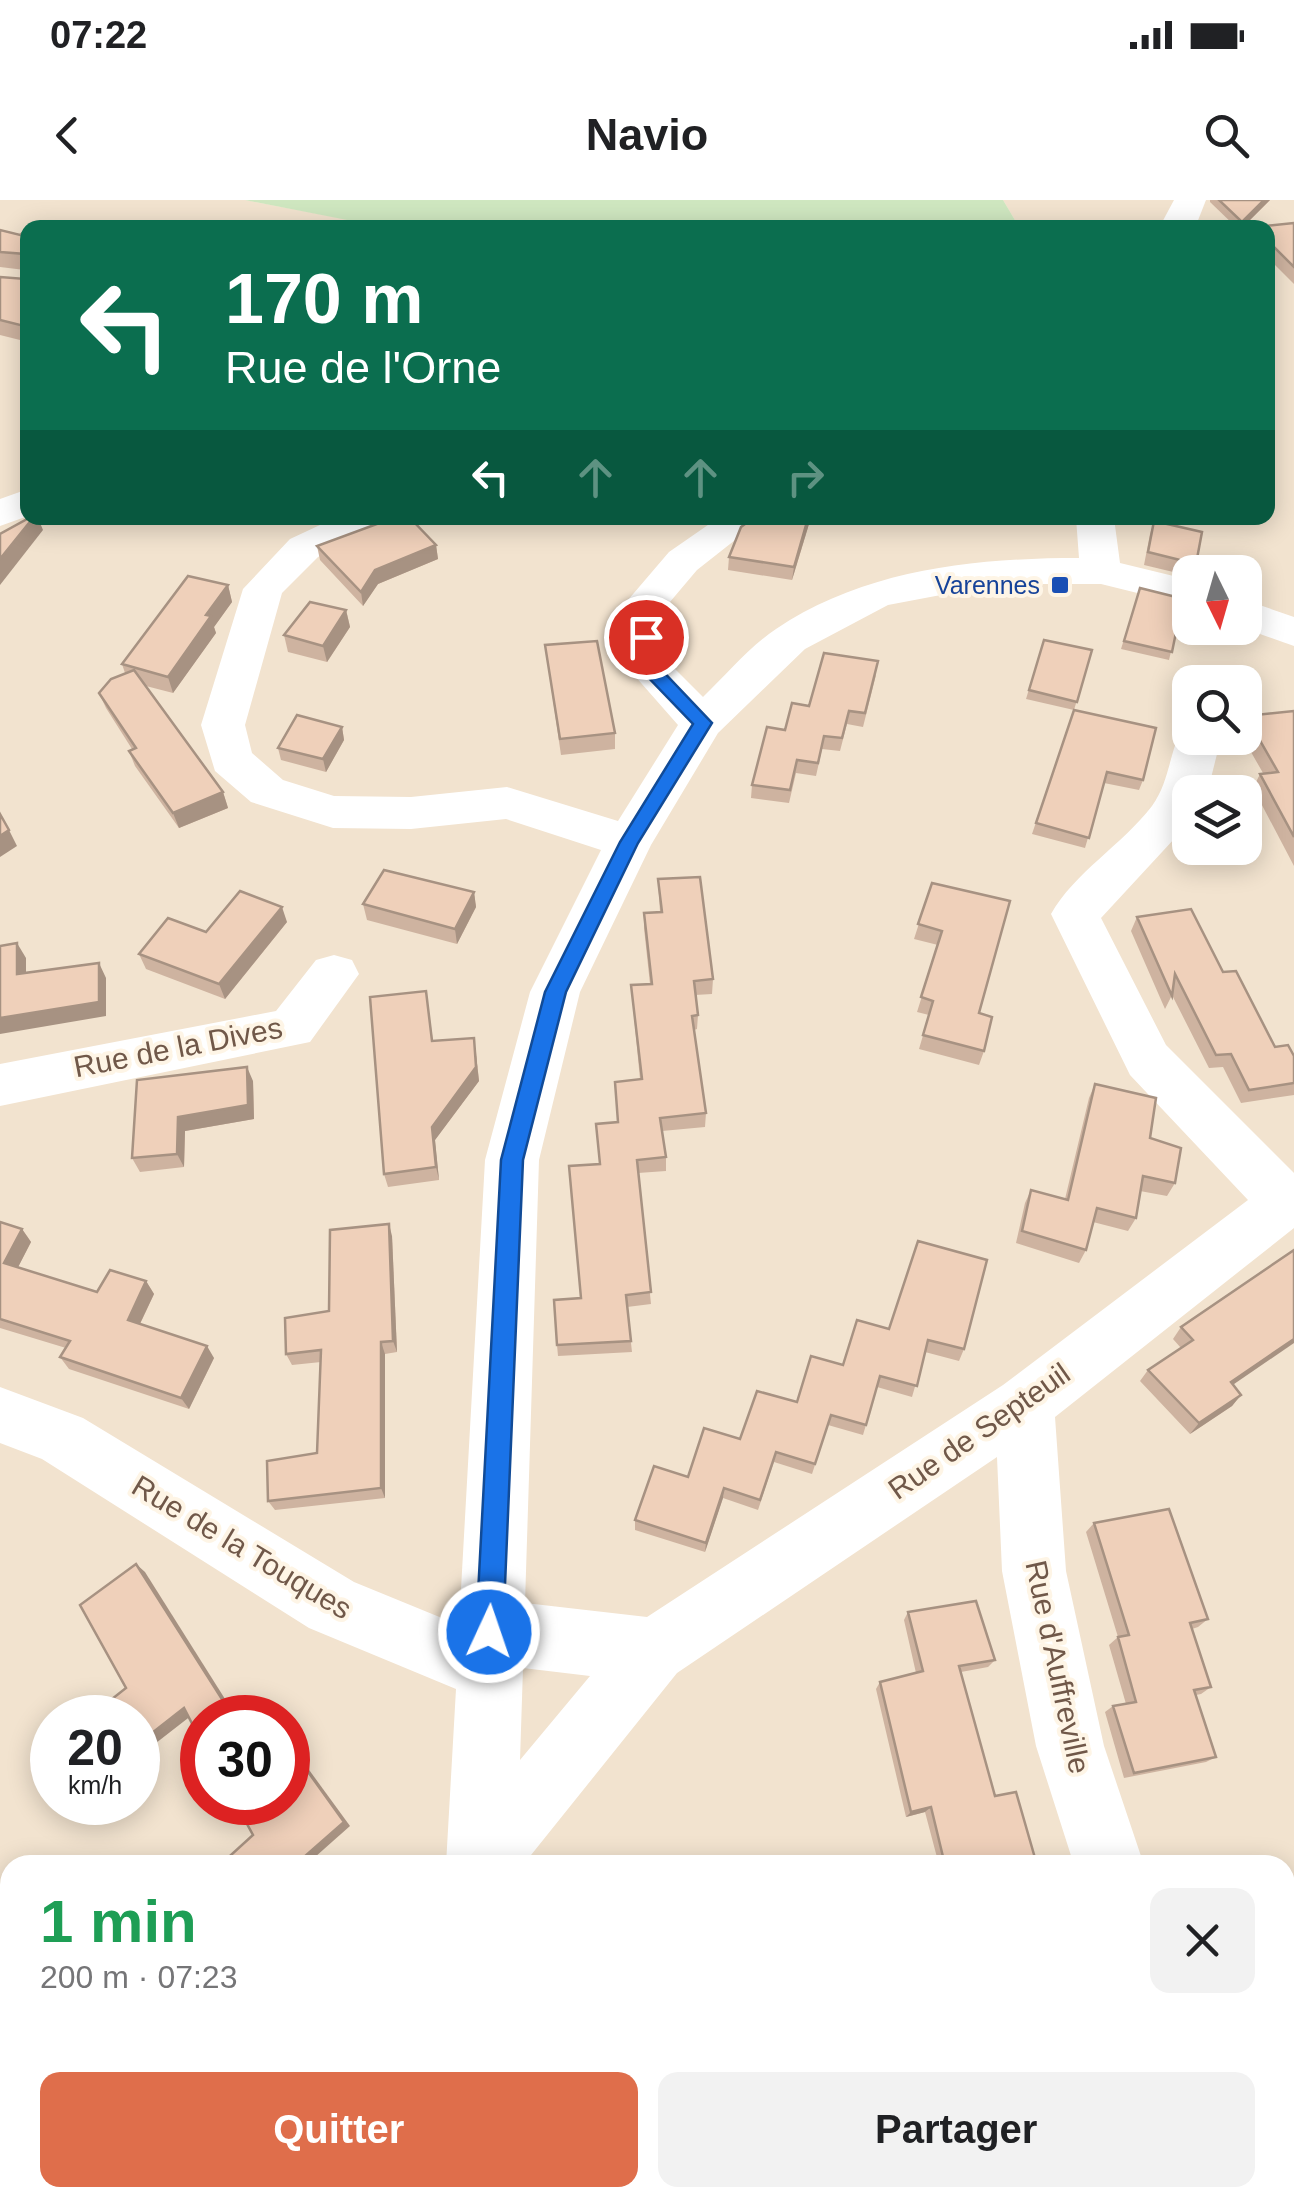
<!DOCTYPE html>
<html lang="fr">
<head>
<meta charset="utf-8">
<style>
	body { margin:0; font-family:Helvetica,sans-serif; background:#f2f2f2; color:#202124; height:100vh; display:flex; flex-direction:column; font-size:38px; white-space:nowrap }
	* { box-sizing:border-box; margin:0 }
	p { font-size:32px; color:#757577 }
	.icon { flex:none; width:55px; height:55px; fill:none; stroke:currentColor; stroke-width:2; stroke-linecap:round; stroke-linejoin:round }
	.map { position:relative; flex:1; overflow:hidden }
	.side { position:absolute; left:0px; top:1655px; width:1295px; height:352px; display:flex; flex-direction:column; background:#fff; border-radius:30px 30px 0 0; box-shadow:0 5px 25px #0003 }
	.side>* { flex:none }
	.hud { position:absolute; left:20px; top:20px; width:1255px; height:305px; border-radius:20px; box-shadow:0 5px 25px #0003; background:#0b6e4f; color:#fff; overflow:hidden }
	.needle { width:65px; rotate:175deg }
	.controls { position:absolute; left:1172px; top:355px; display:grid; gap:20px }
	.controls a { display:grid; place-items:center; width:90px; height:90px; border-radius:20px; background:#fff; box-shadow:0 5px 25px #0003; font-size:50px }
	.speed { position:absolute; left:30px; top:1495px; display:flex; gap:20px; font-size:50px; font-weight:700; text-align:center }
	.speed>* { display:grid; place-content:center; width:130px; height:130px; border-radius:50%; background:#fff; box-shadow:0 5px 25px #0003; line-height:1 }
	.speed small { font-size:25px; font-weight:400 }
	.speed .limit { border:15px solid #d22; background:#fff; color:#111 }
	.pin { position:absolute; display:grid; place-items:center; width:85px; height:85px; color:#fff; margin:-42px; border:5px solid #fff; border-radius:50%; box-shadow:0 2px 10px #0007 }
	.me { position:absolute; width:110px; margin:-55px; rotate:3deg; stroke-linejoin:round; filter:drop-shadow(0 0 8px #0008) }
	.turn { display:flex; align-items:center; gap:35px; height:210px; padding:0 40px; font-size:45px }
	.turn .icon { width:130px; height:130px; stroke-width:2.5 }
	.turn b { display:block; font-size:70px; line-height:85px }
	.lanes { display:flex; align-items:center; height:95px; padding:0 40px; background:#0003; justify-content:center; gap:50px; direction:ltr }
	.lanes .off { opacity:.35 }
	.round { display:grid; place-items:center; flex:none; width:105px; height:105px; border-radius:20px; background:#f2f2f2 }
	.headline { display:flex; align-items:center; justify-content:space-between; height:170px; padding:0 40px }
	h1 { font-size:60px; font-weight:800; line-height:75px; color:#1e9e55 }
	.cta { display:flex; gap:20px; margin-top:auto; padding:20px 40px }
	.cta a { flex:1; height:115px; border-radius:20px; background:#df6e4b; color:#fff; font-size:40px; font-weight:800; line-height:115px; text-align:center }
	.cta a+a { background:#f2f2f2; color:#202124 }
	.status { display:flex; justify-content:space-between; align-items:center; height:70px; padding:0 50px; background:#fff; direction:ltr }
	.status svg { height:28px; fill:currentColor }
	header { display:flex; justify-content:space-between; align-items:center; height:130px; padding:0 40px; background:#fff; font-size:45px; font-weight:800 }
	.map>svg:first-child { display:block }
	.residential { fill:#f2e3cf; fill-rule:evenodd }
	.green { fill:#cfe7c0 }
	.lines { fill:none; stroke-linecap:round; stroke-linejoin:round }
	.minor { fill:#fff; fill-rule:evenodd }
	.wall { fill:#ceb3a0 }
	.shaded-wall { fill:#a79282 }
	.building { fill:#efd0ba; stroke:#a79282; stroke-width:2.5 }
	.route { fill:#1a73e8; stroke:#114b97; stroke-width:2.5 }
	.transit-dot { fill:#1a4fb4; stroke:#fef5e6; stroke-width:4 }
	.labels { text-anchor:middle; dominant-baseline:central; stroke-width:8; stroke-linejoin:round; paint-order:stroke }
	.far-transit-label { font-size:25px; fill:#164399; stroke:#fef5e6; text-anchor:end }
	.street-label { font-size:30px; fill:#705849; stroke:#fef5e6 }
</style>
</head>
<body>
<div class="status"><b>07:22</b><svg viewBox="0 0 49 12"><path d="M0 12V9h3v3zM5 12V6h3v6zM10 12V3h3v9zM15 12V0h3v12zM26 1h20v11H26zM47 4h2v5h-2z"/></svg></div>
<header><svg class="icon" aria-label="back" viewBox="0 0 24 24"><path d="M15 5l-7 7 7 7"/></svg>Navio<svg class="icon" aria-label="search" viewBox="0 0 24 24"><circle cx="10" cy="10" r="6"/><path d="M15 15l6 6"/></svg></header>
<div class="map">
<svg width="1294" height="2006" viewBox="0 0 1294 2006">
	<rect width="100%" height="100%" fill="#fbf1e1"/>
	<path class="residential" d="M 0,0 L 245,0 L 388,27 L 28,28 L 28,318 L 1268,318 L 1268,28 L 1019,27 L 1003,0 L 1294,0 L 1294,2006 L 0,2006 ZM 1190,372 L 1245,372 L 1245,428 L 1190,428 ZM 1190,482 L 1245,482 L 1245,538 L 1190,538 ZM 1190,592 L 1245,592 L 1245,648 L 1190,648 ZM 52,1518 L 138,1518 L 138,1602 L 52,1602 ZM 202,1518 L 288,1518 L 288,1602 L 202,1602 ZM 10,1665 L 1285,1665 L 1285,1998 L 10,1998 Z"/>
	<polygon class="green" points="245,0 1003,0 1019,27 388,28"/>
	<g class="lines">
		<g class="minor">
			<polygon points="1174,0 1206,0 1195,28 1159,28"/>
			<polygon points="28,289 28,316 0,326 0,299"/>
			<path d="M 335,318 L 386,318 L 380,326 L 318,357 L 282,393 L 245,525 L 252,553 L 283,580 L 334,596 L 411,597 L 507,587 L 618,621 L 678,525 L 627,467 L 622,407 L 669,352 L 718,318 L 763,318 L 697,370 L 664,409 L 669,463 L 703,497 C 726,475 749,447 776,429 C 865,369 976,358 1079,358 L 1076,318 L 1114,318 L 1120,363 L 1190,380 L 1190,406 L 1101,384 L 999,384 L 888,405 L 805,449 L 718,533 L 651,645 L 580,792 L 539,960 L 525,1403 L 647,1417 L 1003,1185 L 1248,1000 L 1130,875 L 1051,714 C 1074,673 1123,644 1152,606 C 1170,581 1169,552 1183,527 L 1190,525 L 1190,538 L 1221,538 L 1208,590 L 1190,592 L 1187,625 L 1101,718 L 1166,845 L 1294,973 L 1294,1028 L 1055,1217 L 1066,1371 L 1104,1546 L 1144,1665 L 1074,1665 L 1036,1546 L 1002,1371 L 997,1257 L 677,1473 L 523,1665 L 446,1665 L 456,1489 L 309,1428 L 42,1259 L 0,1243 L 0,1187 L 83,1218 L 354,1382 L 459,1425 L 485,960 L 530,792 L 601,650 L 506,619 L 411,629 L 333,628 L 251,602 L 215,571 L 201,525 L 243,389 L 290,339 ZM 523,1468 L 590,1476 L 520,1560 Z"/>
			<polygon points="1245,400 1294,417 1294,446 1243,428"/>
			<polygon points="334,755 352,760 359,774 310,842 0,906 0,864 276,811 316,760"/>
			<polygon points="1285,1892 1294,1896 1294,1978 1285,1975"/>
			<rect x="432" y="1998" width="78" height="8"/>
			<polygon points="1108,1998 1189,1998 1186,2006 1105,2006"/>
		</g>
	</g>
	<g class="wall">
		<polygon points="1210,0 1270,0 1242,28 1237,28 1210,2"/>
		<polygon points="1294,23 1294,84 1268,58 1268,28"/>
		<polygon points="28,29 28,142 0,135 0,77 25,79 25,70 0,67 0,30 20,35"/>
		<polygon points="1154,321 1196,364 1193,372 1190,372 1190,376 1144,365 1150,334"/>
		<polygon points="809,324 792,380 728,370 729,357"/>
		<polygon points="436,345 438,359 378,384 363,406 320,360 317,346"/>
		<polygon points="228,385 232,402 214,427 216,433 173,493 146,486 223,592 228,608 179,628 135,566 129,551 132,549 106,508 99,493 125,473 122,464"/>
		<polygon points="1140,388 1188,400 1182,424 1179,418 1169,460 1121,449"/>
		<polygon points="346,410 350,427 327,462 288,452 284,435"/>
		<polygon points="1044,440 1092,450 1074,510 1026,499"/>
		<polygon points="545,445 615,533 615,549 561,555"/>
		<polygon points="876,475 863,527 847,524 840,551 822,549 816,576 796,573 789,603 751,598 752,585 785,530 809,506"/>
		<polygon points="1074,510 1143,580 1139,590 1104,583 1085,648 1032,634"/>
		<polygon points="1294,511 1294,666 1253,588 1260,574 1263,573 1243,538 1245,538 1246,516"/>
		<polygon points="342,527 344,540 326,572 281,560 278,548"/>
		<polygon points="658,679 713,779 712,794 695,795 698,815 697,829 694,830 706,913 705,927 662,931 666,957 666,971 638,973 651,1104 627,1107 632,1152 558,1156 557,1145 581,1098 599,964 618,922 640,879 631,785 650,784 644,728 644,713 660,712"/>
		<polygon points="932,683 979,813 984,851 979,865 919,849 929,815 917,812 938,745 914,739"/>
		<polygon points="474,692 476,707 457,744 367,720 363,704"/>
		<polygon points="1137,717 1223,772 1275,847 1294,856 1294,895 1241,903 1223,867 1209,868 1172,795 1165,809 1131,731"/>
		<polygon points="287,722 225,799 146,769 139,754 206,732"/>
		<polygon points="426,791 433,841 476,852 479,881 435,940 439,980 388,987 384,974"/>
		<polygon points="253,881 254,919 185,931 184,967 140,972 132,958"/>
		<polygon points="1095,884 1150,938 1175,983 1167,996 1140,991 1136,1018 1128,1031 1093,1022 1086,1050 1079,1063 1016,1043 1025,1003 1031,990 1065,999 1089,898"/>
		<polygon points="0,1022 22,1029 31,1042 18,1067 97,1092 146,1081 154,1094 140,1124 214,1158 189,1209 69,1169 60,1157 66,1148 0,1128"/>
		<polygon points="392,1036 397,1152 385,1154 385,1298 275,1310 268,1301 317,1253 321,1162 292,1165 286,1154 329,1111"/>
		<polygon points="857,1120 964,1149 959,1161 925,1152 912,1197 877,1187 863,1235 828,1225 812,1274 774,1262 758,1310 723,1298 705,1352 635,1330 635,1320 688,1277 740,1239 797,1202 843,1165"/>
		<polygon points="1181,1127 1241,1195 1232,1206 1190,1234 1140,1181 1148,1170 1181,1148 1173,1139"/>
		<polygon points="1094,1323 1208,1419 1198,1427 1192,1429 1211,1487 1201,1494 1196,1495 1216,1557 1206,1562 1124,1578 1105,1512 1113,1506 1126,1504 1109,1445 1118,1437 1086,1332"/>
		<polygon points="908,1412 995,1460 988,1467 961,1472 995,1596 1037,1665 939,1665 925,1612 906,1617 876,1489 880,1482 916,1473 904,1420"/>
		<polygon points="1285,1698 1294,1701 1294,1807 1285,1803"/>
	</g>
	<g class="shaded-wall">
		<polygon points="1264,0 1270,0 1242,28 1240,28 1242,22"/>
		<polygon points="33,318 38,318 43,330 0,385 0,359"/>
		<polygon points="808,318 809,324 792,380 794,367"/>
		<polygon points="436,345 438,359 378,384 363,406 361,392 375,370"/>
		<polygon points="228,385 232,402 214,427 216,433 173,493 168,477 206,415"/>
		<polygon points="346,410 350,427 327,462 323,446"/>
		<polygon points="342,527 344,540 326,572 323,559"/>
		<polygon points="223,592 228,608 179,628 173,613"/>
		<polygon points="9,630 17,646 0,657 0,636"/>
		<polygon points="474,692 476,707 457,744 455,729"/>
		<polygon points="282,707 287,722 225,799 219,784"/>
		<polygon points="17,743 26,758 26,789 17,774"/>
		<polygon points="99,763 106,778 106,816 0,834 0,818"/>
		<polygon points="474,838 479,881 435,940 439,980 436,967 432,927"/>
		<polygon points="247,867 253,881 254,919 185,931 184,967 177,954 178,917"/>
		<polygon points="389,1024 392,1036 397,1152 393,1141"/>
		<polygon points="22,1029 31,1042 14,1075 4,1063"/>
		<polygon points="146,1081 154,1094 136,1132 128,1120"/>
		<polygon points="1294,1139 1294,1143 1221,1193 1231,1182"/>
		<polygon points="381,1142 385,1154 385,1298 381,1288"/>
		<polygon points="207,1146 214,1158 189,1209 181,1198"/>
		<polygon points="1241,1195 1232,1206 1190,1234 1199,1223"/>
		<polygon points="724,1288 723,1298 705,1352 706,1343"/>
		<polygon points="136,1364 145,1372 237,1518 234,1518"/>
		<polygon points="184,1508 192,1515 138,1557 138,1544"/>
		<polygon points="288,1541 350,1626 306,1665 295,1665"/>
		<polygon points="931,1607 925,1612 906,1617 911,1612"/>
		<polygon points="381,1998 388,1998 389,2006 383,2006"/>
	</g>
	<g class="building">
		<polygon points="1219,0 1264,0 1242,22"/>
		<polygon points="1294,23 1294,67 1268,41 1268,28 1254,27"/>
		<polygon points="28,29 28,127 0,120 0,77 25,79 25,54 0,52 0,30 20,35"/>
		<polygon points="29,318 33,318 0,359 0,334"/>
		<polygon points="393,318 410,318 436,345 375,370 361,392 317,346"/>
		<polygon points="753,318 808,318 794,367 729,357 741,327"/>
		<polygon points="1154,321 1202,332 1196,364 1148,352"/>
		<polygon points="188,376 228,385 206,415 211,416 168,477 122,464"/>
		<polygon points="1140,388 1188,400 1186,416 1181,408 1172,452 1124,441"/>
		<polygon points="310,402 346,410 323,446 284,435"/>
		<polygon points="1044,440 1092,450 1077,502 1029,490"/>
		<polygon points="597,441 615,533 560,539 545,445"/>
		<polygon points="824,453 878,461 865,513 849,511 842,538 824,536 818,563 797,560 790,590 752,585 767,527 785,530 792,503 809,506"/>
		<polygon points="134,470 223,592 173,613 129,551 136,548 99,493 111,479"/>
		<polygon points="1074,510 1156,528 1143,580 1107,572 1089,638 1036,623"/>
		<polygon points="1294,511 1294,637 1260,574 1278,572 1246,516"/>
		<polygon points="297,515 342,527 323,559 278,548"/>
		<polygon points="0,614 9,630 0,636"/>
		<polygon points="384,670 474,692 455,729 363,704"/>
		<polygon points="700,677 713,779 694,781 698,815 692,816 706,913 660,918 666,957 637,960 651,1092 626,1095 631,1141 557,1145 554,1100 581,1098 569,966 600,964 596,924 618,922 615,882 642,879 631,785 652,784 644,713 662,712 658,679"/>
		<polygon points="932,683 1010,701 979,813 992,817 984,851 923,835 933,801 921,797 942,731 918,724"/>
		<polygon points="240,691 282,707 219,784 139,754 168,718 206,732"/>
		<polygon points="1191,709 1223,772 1236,771 1275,847 1288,845 1294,856 1294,883 1249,890 1231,854 1216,855 1175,774 1172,796 1137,717"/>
		<polygon points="17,743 17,774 99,763 99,802 0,818 0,746"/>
		<polygon points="426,791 432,841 474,838 476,867 432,927 436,967 384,974 370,797"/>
		<polygon points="247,867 248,905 178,917 177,954 132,958 137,880"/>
		<polygon points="1095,884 1156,898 1150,938 1181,948 1175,983 1143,976 1136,1018 1097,1008 1086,1050 1022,1031 1031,990 1068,1000"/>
		<polygon points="0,1022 22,1029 4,1063 97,1092 110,1070 146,1081 128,1120 207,1146 181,1198 60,1157 70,1141 0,1119"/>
		<polygon points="389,1024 393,1141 381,1142 381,1288 268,1301 267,1261 317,1253 321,1150 286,1154 285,1118 329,1111 330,1030"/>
		<polygon points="918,1041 987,1060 964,1149 928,1140 917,1186 880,1176 866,1225 831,1215 815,1264 776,1252 760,1300 724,1288 706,1343 635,1320 654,1266 688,1277 704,1228 740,1239 757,1191 797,1202 811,1156 843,1165 857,1120 889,1129"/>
		<polygon points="1294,1050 1294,1139 1231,1182 1241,1195 1199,1223 1148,1170 1193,1140 1181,1127"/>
		<polygon points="1169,1309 1208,1419 1190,1423 1211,1487 1194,1490 1216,1557 1134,1573 1113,1506 1136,1502 1118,1437 1129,1435 1094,1323"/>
		<polygon points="136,1364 234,1518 202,1518 202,1543 184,1508 138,1544 138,1518 88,1518 126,1488 80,1405"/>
		<polygon points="976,1401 995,1460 959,1466 995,1596 1016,1592 1037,1665 945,1665 931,1607 911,1612 880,1482 923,1471 908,1412"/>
		<polygon points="256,1501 268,1518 235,1518"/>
		<polygon points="288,1544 344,1622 295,1665 220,1665 253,1635 235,1602 288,1602"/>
		<polygon points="1285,1698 1294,1701 1294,1800 1285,1797"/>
		<polygon points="275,1998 381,1998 383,2006 276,2006"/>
		<polygon points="865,1998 941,1998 943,2006 867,2006"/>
	</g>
	<polygon class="route" points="646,431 654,437 657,465 712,523 638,643 566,792 523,960 503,1432 499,1442 489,1446 480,1442 476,1432 501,960 545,792 620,642 693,524 642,471 637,437"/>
	<rect class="transit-dot" x="1050" y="375" width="20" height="20" rx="5"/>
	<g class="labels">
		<g class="far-transit-label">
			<text x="1040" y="385">Varennes</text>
		</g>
		<g class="street-label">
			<text transform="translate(178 847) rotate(-11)">Rue de la Dives</text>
			<text transform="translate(979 1231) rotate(-35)">Rue de Septeuil</text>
			<text transform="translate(242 1347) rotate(31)">Rue de la Touques</text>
			<text transform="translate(1058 1467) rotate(78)">Rue d'Auffreville</text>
		</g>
	</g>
</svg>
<div class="controls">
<a><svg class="needle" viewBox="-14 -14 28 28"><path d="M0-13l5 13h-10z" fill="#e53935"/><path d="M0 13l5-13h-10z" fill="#757577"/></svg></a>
<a><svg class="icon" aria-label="search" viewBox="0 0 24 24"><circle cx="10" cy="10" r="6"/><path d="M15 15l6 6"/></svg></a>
<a><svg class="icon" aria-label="layers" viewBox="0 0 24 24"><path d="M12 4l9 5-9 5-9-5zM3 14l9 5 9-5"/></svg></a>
</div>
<div class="speed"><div>20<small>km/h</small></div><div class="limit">30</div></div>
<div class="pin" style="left:646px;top:437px;background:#d93025"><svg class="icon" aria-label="arrive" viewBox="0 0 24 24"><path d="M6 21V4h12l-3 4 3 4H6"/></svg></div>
<svg class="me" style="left:489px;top:1432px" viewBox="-20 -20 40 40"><circle r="17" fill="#1a73e8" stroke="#fff" stroke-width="3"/><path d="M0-11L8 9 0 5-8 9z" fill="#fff"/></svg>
<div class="hud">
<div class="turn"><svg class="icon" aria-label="left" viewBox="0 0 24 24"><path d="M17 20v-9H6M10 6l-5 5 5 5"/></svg><div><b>170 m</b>Rue de l'Orne</div></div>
<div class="lanes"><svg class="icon" aria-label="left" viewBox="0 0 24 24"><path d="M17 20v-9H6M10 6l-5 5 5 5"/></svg><svg class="icon off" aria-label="ahead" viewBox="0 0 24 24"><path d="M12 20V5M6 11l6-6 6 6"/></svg><svg class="icon off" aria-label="ahead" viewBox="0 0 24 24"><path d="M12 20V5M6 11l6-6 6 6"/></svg><svg class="icon off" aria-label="right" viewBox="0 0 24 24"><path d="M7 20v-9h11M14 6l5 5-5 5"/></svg></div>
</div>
<section class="side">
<div class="headline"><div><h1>1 min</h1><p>200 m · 07:23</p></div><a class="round"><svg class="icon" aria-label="close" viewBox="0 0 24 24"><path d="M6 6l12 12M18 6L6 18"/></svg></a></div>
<div class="cta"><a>Quitter</a><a>Partager</a></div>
</section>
</div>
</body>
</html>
